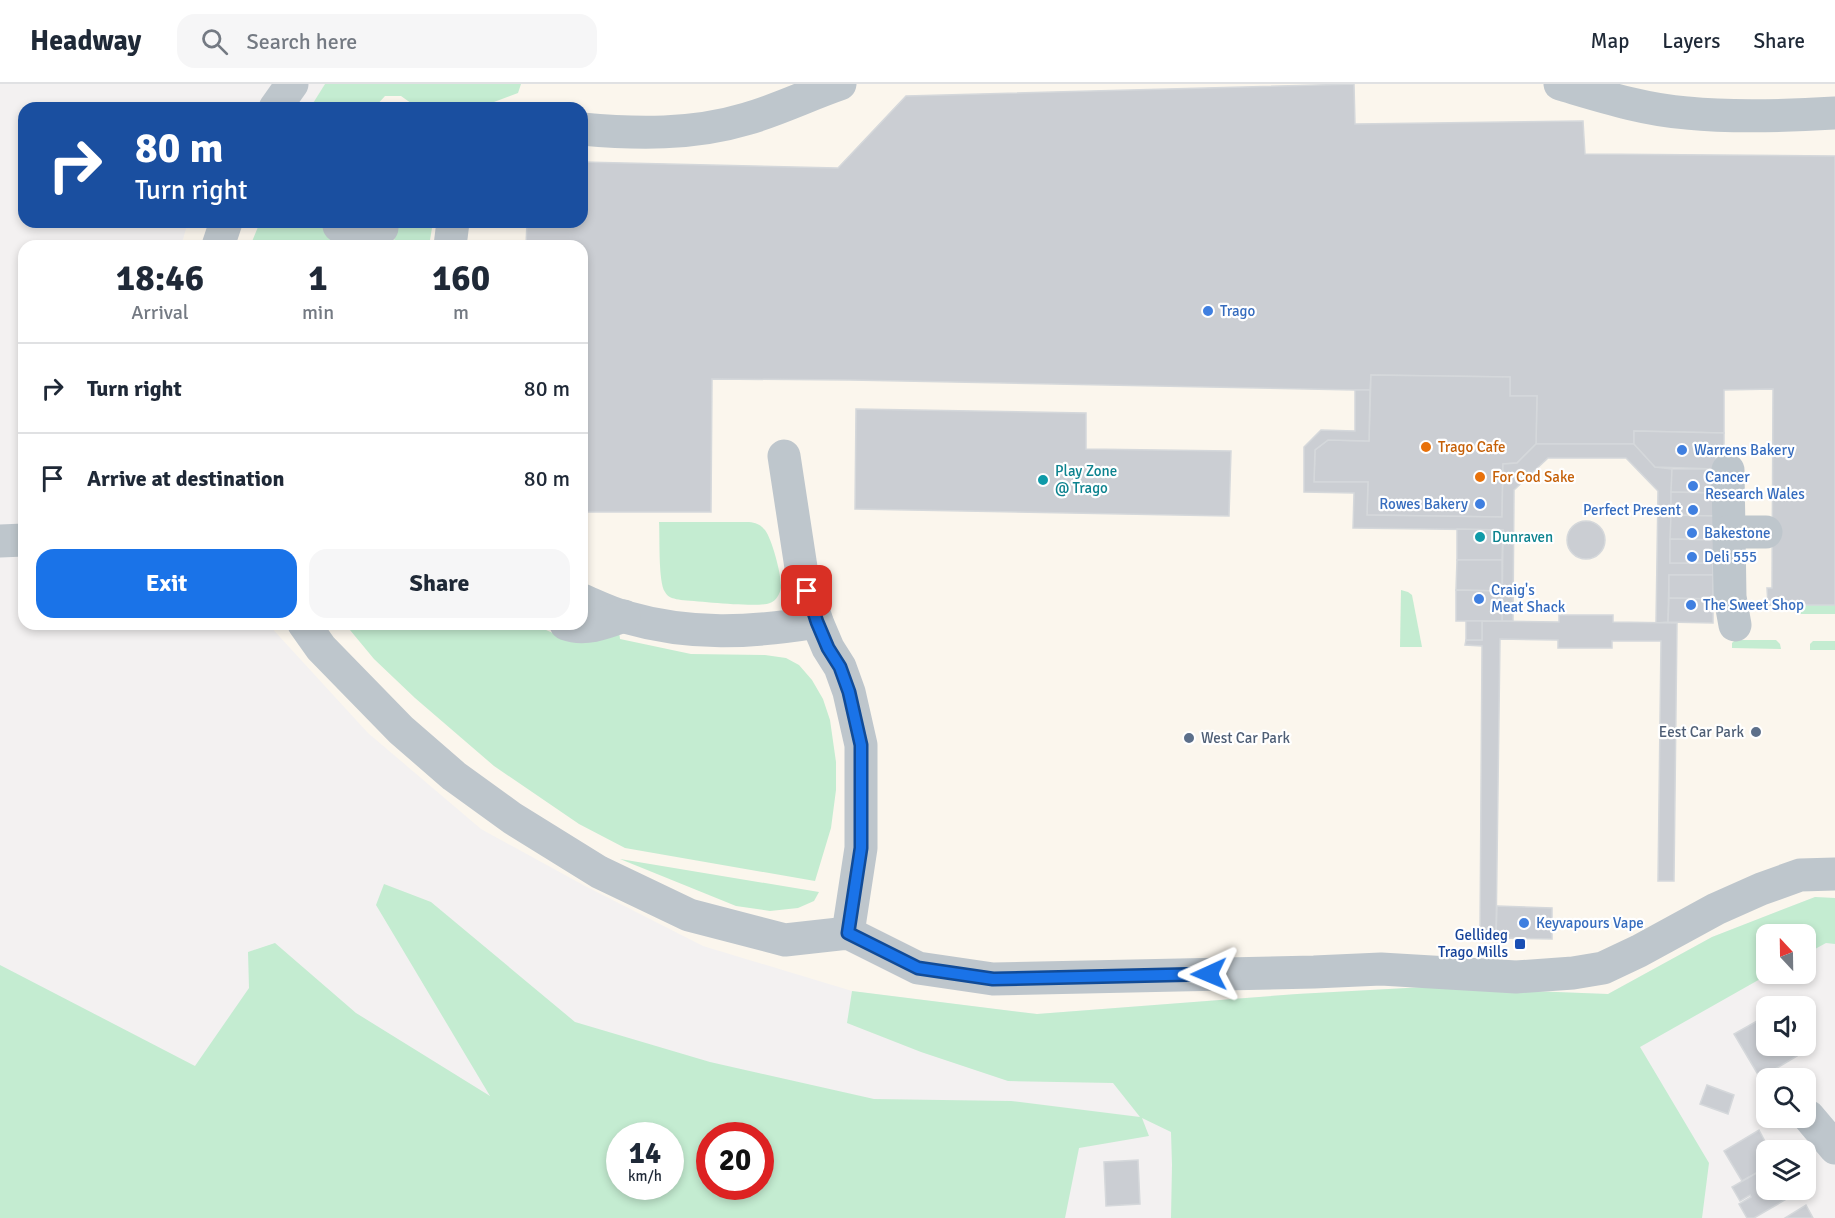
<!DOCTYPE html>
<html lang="en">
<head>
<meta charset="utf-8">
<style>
	body { margin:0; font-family:Signika,sans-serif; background:#f6f6f7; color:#1f2937; height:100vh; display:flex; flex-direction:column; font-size:22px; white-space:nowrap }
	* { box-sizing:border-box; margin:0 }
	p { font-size:20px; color:#747a83 }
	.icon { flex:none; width:33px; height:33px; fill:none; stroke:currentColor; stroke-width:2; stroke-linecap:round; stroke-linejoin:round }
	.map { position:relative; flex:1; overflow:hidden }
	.sheet { position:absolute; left:18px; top:156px; width:570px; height:390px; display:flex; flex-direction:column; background:#fff; border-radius:18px; box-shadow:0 3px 9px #0003 }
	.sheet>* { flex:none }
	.top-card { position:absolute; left:18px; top:18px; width:570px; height:126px; border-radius:18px; box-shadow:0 3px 9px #0003; background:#1a4fa0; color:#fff; overflow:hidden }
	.needle { width:39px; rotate:338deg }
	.fabs { position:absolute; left:1756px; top:840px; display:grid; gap:12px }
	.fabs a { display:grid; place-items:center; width:60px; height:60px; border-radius:12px; background:#fff; box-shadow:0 3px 9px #0003; font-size:30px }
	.speed { position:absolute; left:606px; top:1038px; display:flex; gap:12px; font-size:30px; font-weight:700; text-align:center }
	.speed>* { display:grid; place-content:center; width:78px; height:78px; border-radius:50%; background:#fff; box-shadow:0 3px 9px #0003; line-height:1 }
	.speed small { font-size:15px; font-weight:400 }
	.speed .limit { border:9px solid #d22; background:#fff; color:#111 }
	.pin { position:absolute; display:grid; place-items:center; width:51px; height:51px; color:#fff; margin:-26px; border-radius:12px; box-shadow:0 3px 9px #0006 }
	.me { position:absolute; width:66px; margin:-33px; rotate:269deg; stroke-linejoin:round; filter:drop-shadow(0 0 4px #0008) }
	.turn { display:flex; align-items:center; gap:21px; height:126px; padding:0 18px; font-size:27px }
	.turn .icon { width:78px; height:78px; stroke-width:2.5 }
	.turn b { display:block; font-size:42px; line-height:51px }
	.eta { display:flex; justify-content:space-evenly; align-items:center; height:102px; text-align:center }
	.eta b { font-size:36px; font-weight:700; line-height:42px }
	.cta { display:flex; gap:12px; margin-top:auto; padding:12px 18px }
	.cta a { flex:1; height:69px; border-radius:18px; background:#1a73e8; color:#fff; font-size:24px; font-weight:700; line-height:69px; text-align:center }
	.cta a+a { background:#f6f6f7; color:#1f2937 }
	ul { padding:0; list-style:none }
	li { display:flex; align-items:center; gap:18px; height:90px; padding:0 18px; border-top:2px solid #e0e1e3 }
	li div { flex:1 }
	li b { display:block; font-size:22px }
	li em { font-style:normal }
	header { display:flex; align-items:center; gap:36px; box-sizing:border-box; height:84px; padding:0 30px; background:#fff; border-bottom:2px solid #e0e1e3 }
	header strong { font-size:28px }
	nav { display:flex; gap:33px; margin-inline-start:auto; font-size:21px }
	.search { width:420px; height:54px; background:#f6f6f7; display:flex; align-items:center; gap:15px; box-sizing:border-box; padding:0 21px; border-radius:18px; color:#747a83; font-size:22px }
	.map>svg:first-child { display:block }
	.commercial { fill:#fbf6ed }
	.green { fill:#c4ecd1; fill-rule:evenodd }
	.building { fill:#cbced3; stroke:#d5d8db; stroke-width:1.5 }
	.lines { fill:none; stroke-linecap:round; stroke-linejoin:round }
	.minor { stroke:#bec6cc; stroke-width:33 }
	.route-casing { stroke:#114b97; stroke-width:15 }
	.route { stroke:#1a73e8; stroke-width:10 }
	.shop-dot { fill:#3f7fe0; stroke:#fff; stroke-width:2 }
	.food-dot { fill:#e8710a; stroke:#fff; stroke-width:2 }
	.culture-dot { fill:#0f9aa8; stroke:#fff; stroke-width:2 }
	.service-dot { fill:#5c6f8a; stroke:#fff; stroke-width:2 }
	.transit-dot { fill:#1a4fb4; stroke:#fff; stroke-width:2 }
	.labels { text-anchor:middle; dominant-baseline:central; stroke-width:4.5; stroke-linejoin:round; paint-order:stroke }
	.shop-label { font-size:15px; fill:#366cbe; stroke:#fff; text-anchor:start }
	.food-label { font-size:15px; fill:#c56008; stroke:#fff; text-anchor:start }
	.culture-label { font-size:15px; fill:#0d838f; stroke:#fff; text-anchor:start }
	.service-label { font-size:15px; fill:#4e5e75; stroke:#fff; text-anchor:end }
	.transit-label { font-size:15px; fill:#164399; stroke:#fff; text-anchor:end }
</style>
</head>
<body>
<header>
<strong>Headway</strong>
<div class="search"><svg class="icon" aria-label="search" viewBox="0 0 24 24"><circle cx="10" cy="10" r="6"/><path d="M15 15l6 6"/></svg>Search here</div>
<nav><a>Map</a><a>Layers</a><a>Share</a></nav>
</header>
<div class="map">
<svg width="1835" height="1134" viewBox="0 0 1835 1134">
	<rect width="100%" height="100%" fill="#f3f1f1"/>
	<polygon class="commercial" points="325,0 1835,0 1835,814 1815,813 1712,853 1608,910 1425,903 1297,910 1037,930 852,907 703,862 585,802 481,745 368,649 268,540 582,540 582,162 181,162 188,138 582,138 582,24 310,24"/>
	<g class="green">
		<polygon points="325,0 521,0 518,9 486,21 482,24 418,24 401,12 385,12 374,24 310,24"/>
		<polygon points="260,138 331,138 364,159 366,162 254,162 251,160"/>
		<polygon points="395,138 433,138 429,162 394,162"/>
		<path d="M 659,438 L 749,438 C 756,439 760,440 765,446 C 772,455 782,492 781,504 C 780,510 776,517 770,519 C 758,524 697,517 681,516 C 675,515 668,514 665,508 C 658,498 660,452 659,438 Z"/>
		<polygon points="1401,506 1408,508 1412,511 1422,563 1400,563"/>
		<polygon points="1795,520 1835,521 1835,530 1797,530 1795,526"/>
		<polygon points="345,540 532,540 567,555 619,547 620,555 691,570 765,571 786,574 799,581 812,596 823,615 830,636 836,678 836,706 831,744 815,797 625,764 579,740 494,682 415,614 374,575"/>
		<polygon points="1735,556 1776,556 1780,560 1781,565 1732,564 1732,559"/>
		<polygon points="1813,557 1835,557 1835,566 1810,566 1810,560"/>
		<polygon points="620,775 819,808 814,817 798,824 770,827 736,822"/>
		<path d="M 384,800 L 431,818 L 575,938 L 710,978 L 874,1015 L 1011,1017 L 1140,1033 L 1113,999 L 1008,997 L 921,968 L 847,939 L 852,907 L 1037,930 L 1297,910 L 1425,903 L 1608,910 L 1712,853 L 1815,813 L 1835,814 L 1835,860 L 1826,859 L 1806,870 L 1806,850 L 1767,850 L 1767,890 L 1769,890 L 1640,963 L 1709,1079 L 1702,1134 L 1171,1134 L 1172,1081 L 1171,1048 L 1142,1034 L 1149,1052 L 1079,1064 L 1065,1134 L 0,1134 L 0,881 L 195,982 L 249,904 L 248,868 L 275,859 L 356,929 L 490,1012 L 376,821 ZM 620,1052 L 670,1052 L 670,1102 L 620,1102 ZM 710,1052 L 760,1052 L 760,1102 L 710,1102 Z"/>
	</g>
	<g class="building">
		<polygon points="1354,0 1355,40 1583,37 1585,70 1835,72 1835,521 1768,521 1767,504 1772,504 1773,305 1724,306 1724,349 1634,347 1634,360 1536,360 1537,312 1510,312 1510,293 1371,291 1370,306 1355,306 850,296 712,295 711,428 582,428 582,162 526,162 527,138 582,138 582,78 838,84 906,12"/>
		<polygon points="386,22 406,22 408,24 384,24"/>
		<polygon points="1371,291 1510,293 1510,312 1537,312 1536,360 1517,379 1503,380 1502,433 1367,431 1368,398 1314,398 1315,366 1328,356 1369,357"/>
		<polygon points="1355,306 1370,306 1369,357 1328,356 1315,366 1314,398 1368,398 1367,431 1502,433 1503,380 1517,379 1536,360 1634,360 1655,383 1672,385 1670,479 1713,479 1713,491 1669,491 1668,538 1656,539 1658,407 1626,374 1548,374 1514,406 1513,537 1502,537 1503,446 1353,444 1354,409 1304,408 1304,363 1321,346 1355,347"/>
		<polygon points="856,325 1086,329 1086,365 1231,367 1229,432 855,425"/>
		<polygon points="1634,347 1724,349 1724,371 1716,371 1715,385 1655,383 1634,360"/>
		<polygon points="1672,385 1715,385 1715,409 1671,408"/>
		<polygon points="1671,408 1715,409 1714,432 1671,431"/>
		<polygon points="1671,431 1714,432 1714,456 1670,455"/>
		<circle cx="1586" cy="456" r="19"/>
		<polygon points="1457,445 1503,446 1502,476 1457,476"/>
		<polygon points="1670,455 1714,456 1713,479 1670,479"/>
		<polygon points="1457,476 1502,476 1502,507 1456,506"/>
		<polygon points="1669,491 1713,491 1713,515 1669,514"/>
		<polygon points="1456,506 1502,507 1502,537 1456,537"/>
		<polygon points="1669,514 1713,515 1713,539 1668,538"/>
		<polygon points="1559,531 1613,531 1613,538 1677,539 1674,797 1658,797 1661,557 1612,557 1612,564 1558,564 1558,556 1500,555 1496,854 1480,853 1482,562 1465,561 1466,556 1482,556 1482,537 1559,538"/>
		<rect x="1466" y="537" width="16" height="19"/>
		<polygon points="1497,822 1552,824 1552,855 1496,854"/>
		<polygon points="1757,937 1760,942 1767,938 1767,962 1801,962 1793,966 1797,972 1760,994 1734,950"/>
		<polygon points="1707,1001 1734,1011 1728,1030 1700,1020"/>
		<polygon points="1759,1046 1769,1065 1764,1068 1767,1073 1767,1083 1742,1097 1724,1067"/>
		<polygon points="1138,1076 1140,1120 1106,1122 1104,1078"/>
		<polygon points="1767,1083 1767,1106 1792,1106 1795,1110 1754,1134 1747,1134 1739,1120 1751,1113 1750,1111 1740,1117 1732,1103"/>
		<polygon points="1806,1121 1813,1134 1785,1134"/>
	</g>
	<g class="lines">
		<g class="minor">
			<path d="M 1560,0 C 1601,12 1644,26 1687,29 C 1736,34 1786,32 1835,29"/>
			<polyline points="275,24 292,0"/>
			<path d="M 582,45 C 636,50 693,51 746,35 C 778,26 808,11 840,0"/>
			<polyline points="339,142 382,144"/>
			<polyline points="218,162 226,138"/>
			<polyline points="450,162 453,138"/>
			<polyline points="784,372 802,490 817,538 828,564 840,583 849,608 861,661 861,764 848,849"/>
			<polyline points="1728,386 1730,513 1735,541"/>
			<polyline points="1728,448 1766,448"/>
			<polyline points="0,457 24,456"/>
			<path d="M 582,516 C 596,522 610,529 625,533 C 691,552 750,549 817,538"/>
			<polyline points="304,540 321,564 401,646 454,692 512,734 599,788 689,831 785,856 848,849 918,884 993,895 1314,888 1381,885 1516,893 1573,889 1603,884 1639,867 1716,825 1761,805 1800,791 1835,790"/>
			<path d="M 566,540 C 585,547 605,539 624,532"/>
			<polyline points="1809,1033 1835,1064"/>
		</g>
	</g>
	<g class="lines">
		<defs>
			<polyline id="route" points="807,507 817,538 828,564 840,583 849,608 861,661 861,764 848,849 918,884 993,895 1209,890"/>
		</defs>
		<use href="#route" class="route-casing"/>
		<use href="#route" class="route"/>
	</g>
	<g class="shop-dot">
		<circle cx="1208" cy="227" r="6"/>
		<circle cx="1682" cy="366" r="6"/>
		<circle cx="1693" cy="402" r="6"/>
		<circle cx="1480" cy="420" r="6"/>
		<circle cx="1693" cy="426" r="6"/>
		<circle cx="1692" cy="449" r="6"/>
		<circle cx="1692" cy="473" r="6"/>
		<circle cx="1479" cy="515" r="6"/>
		<circle cx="1691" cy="521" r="6"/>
		<circle cx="1524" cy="839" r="6"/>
	</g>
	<g class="food-dot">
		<circle cx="1426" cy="363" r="6"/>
		<circle cx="1480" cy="393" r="6"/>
	</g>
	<g class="culture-dot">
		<circle cx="1043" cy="396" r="6"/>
		<circle cx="1480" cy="453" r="6"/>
	</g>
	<g class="service-dot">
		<circle cx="1756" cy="648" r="6"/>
		<circle cx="1189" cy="654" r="6"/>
	</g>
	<rect class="transit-dot" x="1514" y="854" width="12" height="12" rx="3"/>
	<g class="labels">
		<g class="shop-label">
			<text x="1220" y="227">Trago</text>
			<text x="1694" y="366">Warrens Bakery</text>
			<text x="1705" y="393">Cancer<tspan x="1705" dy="17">Research Wales</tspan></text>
			<text x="1468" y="420" text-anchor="end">Rowes Bakery</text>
			<text x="1681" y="426" text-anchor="end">Perfect Present</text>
			<text x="1704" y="449">Bakestone</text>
			<text x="1704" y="473">Deli 555</text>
			<text x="1491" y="506">Craig's<tspan x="1491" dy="17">Meat Shack</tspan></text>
			<text x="1703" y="521">The Sweet Shop</text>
			<text x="1536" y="839">Keyvapours Vape</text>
		</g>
		<g class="food-label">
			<text x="1438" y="363">Trago Cafe</text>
			<text x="1492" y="393">For Cod Sake</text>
		</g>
		<g class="culture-label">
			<text x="1055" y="387">Play Zone<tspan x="1055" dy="17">@ Trago</tspan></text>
			<text x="1492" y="453">Dunraven</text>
		</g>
		<g class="service-label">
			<text x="1744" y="648">Eest Car Park</text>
			<text x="1201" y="654" text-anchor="start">West Car Park</text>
		</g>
		<g class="transit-label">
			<text x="1508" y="851">Gellideg<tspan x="1508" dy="17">Trago Mills</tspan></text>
		</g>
	</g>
</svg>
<div class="fabs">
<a><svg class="needle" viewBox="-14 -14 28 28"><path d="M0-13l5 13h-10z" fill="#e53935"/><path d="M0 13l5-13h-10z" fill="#747a83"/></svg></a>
<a><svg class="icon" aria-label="sound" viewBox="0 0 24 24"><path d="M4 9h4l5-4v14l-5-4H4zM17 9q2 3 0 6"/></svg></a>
<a><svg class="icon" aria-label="search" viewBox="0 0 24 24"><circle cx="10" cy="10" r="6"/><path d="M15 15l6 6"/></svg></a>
<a><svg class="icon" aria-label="layers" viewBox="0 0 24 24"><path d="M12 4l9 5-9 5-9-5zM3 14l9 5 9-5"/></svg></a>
</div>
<div class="speed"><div>14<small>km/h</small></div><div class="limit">20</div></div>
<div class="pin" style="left:807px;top:507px;background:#d93025"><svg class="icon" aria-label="arrive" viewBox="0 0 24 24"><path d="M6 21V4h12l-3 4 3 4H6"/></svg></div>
<svg class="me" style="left:1209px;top:890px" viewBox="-20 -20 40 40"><path d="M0-17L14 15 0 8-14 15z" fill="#1a73e8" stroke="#fff" stroke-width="4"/></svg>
<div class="top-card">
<div class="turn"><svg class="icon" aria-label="right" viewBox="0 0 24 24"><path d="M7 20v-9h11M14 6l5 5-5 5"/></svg><div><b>80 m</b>Turn right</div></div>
</div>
<section class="sheet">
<div class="eta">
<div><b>18:46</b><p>Arrival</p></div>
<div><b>1</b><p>min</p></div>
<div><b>160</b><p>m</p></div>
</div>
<ul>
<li><svg class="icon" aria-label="right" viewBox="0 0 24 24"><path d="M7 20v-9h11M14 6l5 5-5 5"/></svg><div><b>Turn right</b></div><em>80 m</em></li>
<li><svg class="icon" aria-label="arrive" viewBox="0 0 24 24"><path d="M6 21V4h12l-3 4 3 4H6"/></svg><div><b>Arrive at destination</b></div><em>80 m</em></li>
</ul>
<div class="cta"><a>Exit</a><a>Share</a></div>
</section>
</div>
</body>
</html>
